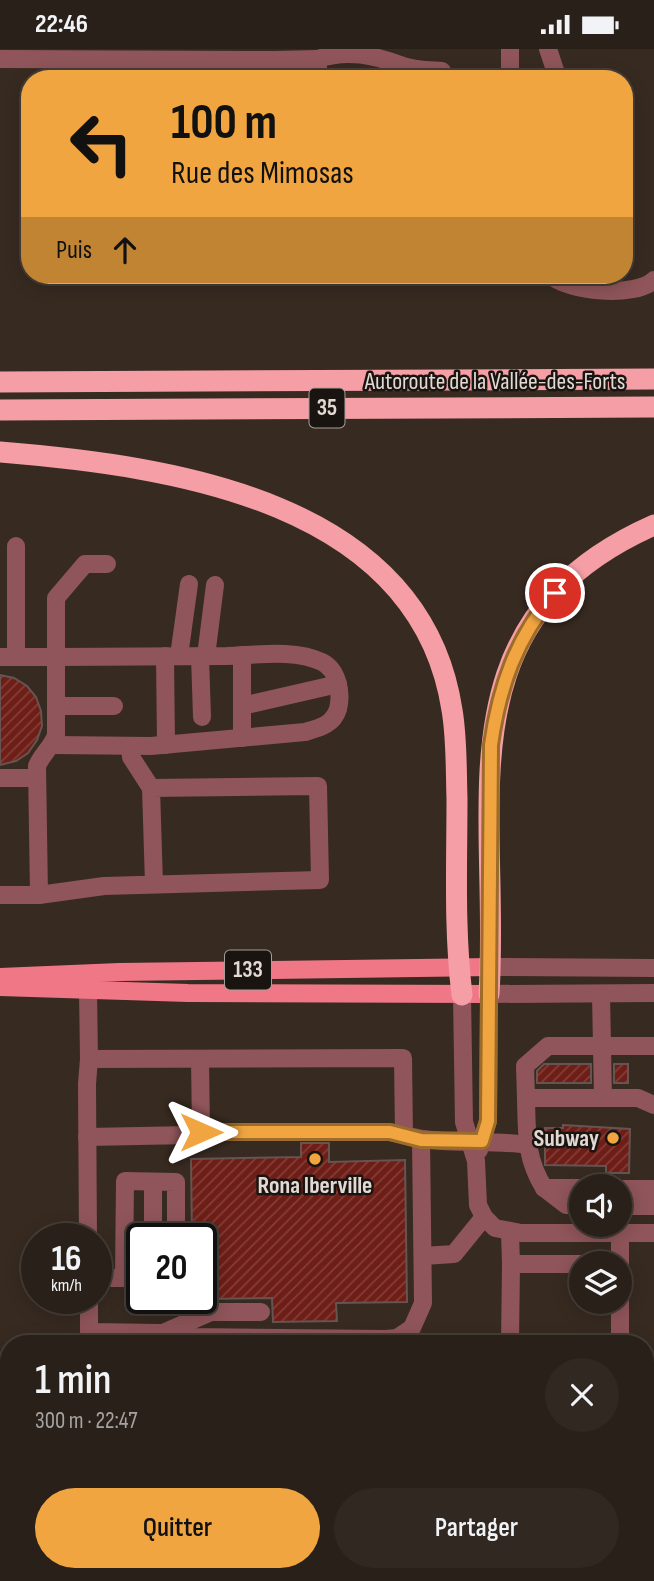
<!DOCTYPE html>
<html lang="fr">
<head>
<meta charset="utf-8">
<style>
	body { margin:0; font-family:"Sofia Sans Condensed",sans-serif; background:#312822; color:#f1f3f6; height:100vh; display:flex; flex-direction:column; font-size:26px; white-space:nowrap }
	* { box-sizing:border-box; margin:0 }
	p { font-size:23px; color:#a5a3a2 }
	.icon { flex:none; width:38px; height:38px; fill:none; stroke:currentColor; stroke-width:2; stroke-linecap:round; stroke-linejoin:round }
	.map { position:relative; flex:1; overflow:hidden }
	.details { position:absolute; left:0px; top:1286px; width:654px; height:247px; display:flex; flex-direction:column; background:#292019; border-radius:28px 28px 0 0; box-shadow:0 4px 18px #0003,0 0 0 2px #453e38 }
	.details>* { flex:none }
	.hud { position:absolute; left:21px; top:21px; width:612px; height:214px; border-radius:28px; box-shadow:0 4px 18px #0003,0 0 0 2px #453e38; background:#f1a540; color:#111; overflow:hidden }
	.buttons { position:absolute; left:569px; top:1125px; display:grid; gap:14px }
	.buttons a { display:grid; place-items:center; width:63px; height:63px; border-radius:50%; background:#292019; box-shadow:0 4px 18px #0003,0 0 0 2px #453e38; font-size:35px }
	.speed { position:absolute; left:21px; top:1174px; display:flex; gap:14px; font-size:35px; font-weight:700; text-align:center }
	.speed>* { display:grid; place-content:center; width:91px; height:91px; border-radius:50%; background:#292019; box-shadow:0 4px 18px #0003,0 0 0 2px #453e38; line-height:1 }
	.speed small { font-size:18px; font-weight:400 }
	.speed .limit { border:4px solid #111; border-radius:10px; background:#fff; color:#111 }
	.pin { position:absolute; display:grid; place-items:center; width:60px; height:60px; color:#fff; margin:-30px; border:4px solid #fff; border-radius:50%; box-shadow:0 2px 7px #0007 }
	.me { position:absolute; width:77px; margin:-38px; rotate:90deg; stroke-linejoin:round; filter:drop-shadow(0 0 5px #0008) }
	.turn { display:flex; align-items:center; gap:24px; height:147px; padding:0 35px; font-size:32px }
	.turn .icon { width:91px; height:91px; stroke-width:2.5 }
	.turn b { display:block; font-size:49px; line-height:60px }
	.then { display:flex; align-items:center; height:66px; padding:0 35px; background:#0003; gap:14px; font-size:26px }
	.round { display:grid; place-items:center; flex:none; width:74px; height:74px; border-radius:37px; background:#312822 }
	.overview { display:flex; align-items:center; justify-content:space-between; height:119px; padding:0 35px }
	h1 { font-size:42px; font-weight:600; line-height:52px }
	.primary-button { display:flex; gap:14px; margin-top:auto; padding:14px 35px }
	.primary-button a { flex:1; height:80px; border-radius:42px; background:#f1a540; color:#111; font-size:28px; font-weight:600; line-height:80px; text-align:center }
	.primary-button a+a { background:#312822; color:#f1f3f6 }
	.status { display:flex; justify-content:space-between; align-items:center; height:49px; padding:0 35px; background:#292019; direction:ltr }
	.status svg { height:19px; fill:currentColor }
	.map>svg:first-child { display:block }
	.building { fill:url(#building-hatch); stroke:#655451; stroke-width:2 }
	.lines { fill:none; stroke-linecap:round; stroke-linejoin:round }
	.minor { stroke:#8f555a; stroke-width:18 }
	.major { stroke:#f07886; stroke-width:18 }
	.highway { stroke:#f59ea5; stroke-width:21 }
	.route-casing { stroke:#9d6b2a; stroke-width:18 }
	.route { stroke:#f1a540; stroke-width:12 }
	.poi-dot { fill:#f1a540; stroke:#1a1410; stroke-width:2.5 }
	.labels { text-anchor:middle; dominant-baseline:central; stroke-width:5; stroke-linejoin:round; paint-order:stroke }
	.shield { fill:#1a1410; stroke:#a69e99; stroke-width:2 }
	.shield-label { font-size:23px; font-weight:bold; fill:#e2d9d4 }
	.street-label { font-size:24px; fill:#e2d9d4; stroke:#1a1410 }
	.poi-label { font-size:24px; font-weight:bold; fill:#e2d9d4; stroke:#1a1410; text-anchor:end }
</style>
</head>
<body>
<div class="status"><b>22:46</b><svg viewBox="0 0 49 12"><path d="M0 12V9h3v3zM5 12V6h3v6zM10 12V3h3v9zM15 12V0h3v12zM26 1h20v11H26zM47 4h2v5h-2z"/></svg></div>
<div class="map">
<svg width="654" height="1532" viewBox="0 0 654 1532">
	<defs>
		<pattern id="building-hatch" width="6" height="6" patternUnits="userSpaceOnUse" patternTransform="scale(1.75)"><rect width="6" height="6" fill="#6e1e17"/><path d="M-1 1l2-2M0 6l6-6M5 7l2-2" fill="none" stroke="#823e38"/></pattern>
	</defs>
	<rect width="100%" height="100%" fill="#372a21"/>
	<g class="building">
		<polygon points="0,626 14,629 27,637 36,648 41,662 42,677 37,691 28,704 16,712 0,716"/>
		<polygon points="544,1015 591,1015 591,1034 537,1034 537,1022"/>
		<rect x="614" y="1015" width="14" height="19"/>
		<polygon points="563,1076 630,1080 629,1124 606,1124 606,1117 545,1116 545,1079 563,1079"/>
		<polygon points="301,1094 329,1094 329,1113 405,1111 407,1253 336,1254 337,1272 273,1273 272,1249 201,1250 201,1190 192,1190 191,1110 301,1108"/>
	</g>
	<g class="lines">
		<g class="minor">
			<polyline points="548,0 558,30"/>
			<polyline points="0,10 275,11 275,30"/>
			<path d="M 318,10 C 347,0 374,6 403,17 C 416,21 429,21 442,22"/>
			<polyline points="222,11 222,30"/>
			<polyline points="275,11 318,10 318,30"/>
			<polyline points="510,30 510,0"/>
			<polyline points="239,226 261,226"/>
			<path d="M 550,226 C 568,243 635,249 654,231"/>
			<polyline points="16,497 16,608"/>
			<polyline points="165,607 166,696"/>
			<polyline points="179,607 189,535"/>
			<polyline points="200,607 202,668"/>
			<polyline points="206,607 215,536"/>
			<path d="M 0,608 L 56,608 L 56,686 C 52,698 42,705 37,717 L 39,846 L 0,846"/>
			<polyline points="56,657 114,657"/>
			<polyline points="242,657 338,635"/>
			<polyline points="242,689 242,606"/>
			<path d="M 53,696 L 151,697 L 305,683 C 319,679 333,676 338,660 C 342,644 338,621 322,613 C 295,600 257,606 227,607 C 170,607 113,608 56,608 L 56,549 L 85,515 L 107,515"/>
			<polyline points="130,697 131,708 151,739"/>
			<polyline points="0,729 36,729"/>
			<polyline points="39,846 104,837 320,831 318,737 151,739 154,835"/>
			<polyline points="491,918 654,919"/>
			<path d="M 88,940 L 89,1010 L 403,1009 L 404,1086 C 443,1097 487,1090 528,1096"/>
			<polyline points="601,945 603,1049"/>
			<polyline points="462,946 464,1073 476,1112 478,1156 484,1168 495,1179 521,1184 654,1184"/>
			<polyline points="200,1010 201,1083 389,1083 404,1086"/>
			<polyline points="526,1049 525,1017 548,997 654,997"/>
			<polyline points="87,1088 191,1086 201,1083"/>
			<polyline points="479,1101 488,1072 489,945 654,944"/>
			<polyline points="153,1133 153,1190"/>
			<polyline points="544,1139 566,1156 581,1156"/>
			<path d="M 581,1139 L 544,1139 C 525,1108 527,1084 526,1049 L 638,1049 L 654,1056"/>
			<polyline points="620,1140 654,1140"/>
			<polyline points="620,1157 654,1157"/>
			<polyline points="510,1183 511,1215 581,1215"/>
			<polyline points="88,1190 87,1035 89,1010"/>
			<polyline points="423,1207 454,1205 484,1168"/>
			<polyline points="590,1214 620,1214 620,1184"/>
			<polyline points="511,1215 510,1295 604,1295"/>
			<polyline points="96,1229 142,1229"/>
			<polyline points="124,1229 125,1132 176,1133 176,1190"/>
			<polyline points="89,1250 89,1283 162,1284 191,1288 386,1290 397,1289 412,1279 423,1254 421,1091"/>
			<polyline points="163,1284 211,1263 261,1263"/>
			<polyline points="620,1295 620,1214"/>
			<polyline points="646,1430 654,1430"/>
			<polyline points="0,1435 9,1435"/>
		</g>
		<g class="major">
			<polyline points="0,928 119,923 491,918"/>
			<polyline points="0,938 188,944 489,945"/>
		</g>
		<g class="highway">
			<polyline points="0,333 654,330"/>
			<polyline points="0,361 654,358"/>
			<path d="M 0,403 C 172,417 420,452 452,661 C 457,690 456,721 457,750 C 457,815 454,881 462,946"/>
			<path d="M 489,945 C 501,758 437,572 654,476"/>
		</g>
	</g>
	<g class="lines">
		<defs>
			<path id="route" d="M 201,1083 L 390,1083 L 421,1091 L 482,1092 L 488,1072 L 491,696 C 499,639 516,588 555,544"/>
		</defs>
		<use href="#route" class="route-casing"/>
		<use href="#route" class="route"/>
	</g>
	<g class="poi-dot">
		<circle cx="613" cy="1089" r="7"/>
		<circle cx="315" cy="1110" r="7"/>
	</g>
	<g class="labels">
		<g class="shield">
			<rect x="309.5" y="339.5" width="35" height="39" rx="5"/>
			<rect x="225" y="901.5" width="46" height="39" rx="5"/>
		</g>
		<g class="shield-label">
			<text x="327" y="359">35</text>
			<text x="248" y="921">133</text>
		</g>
		<g class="street-label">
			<text x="495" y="332">Autoroute de la Vallée-des-Forts</text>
		</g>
		<g class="poi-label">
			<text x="599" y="1089">Subway</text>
			<text x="315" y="1136" text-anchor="middle">Rona Iberville</text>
		</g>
	</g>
</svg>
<div class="buttons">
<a><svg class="icon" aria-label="sound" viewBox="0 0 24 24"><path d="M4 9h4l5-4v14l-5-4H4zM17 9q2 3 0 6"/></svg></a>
<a><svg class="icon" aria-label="layers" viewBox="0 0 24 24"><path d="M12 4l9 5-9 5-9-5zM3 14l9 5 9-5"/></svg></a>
</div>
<div class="speed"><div>16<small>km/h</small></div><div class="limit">20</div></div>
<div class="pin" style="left:555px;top:544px;background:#d93025"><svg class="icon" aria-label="arrive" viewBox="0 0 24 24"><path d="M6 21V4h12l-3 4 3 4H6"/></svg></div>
<svg class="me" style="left:201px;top:1083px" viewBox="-20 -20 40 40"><path d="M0-17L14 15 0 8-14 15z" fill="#f1a540" stroke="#fff" stroke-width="4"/></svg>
<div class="hud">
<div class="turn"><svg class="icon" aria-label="left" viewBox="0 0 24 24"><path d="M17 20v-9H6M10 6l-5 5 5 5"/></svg><div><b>100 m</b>Rue des Mimosas</div></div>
<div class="then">Puis<svg class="icon" aria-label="ahead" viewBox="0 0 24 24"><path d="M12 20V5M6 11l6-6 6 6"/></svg></div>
</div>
<section class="details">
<div class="overview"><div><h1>1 min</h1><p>300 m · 22:47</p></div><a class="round"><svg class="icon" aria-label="close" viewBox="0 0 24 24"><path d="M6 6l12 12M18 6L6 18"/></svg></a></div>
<div class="primary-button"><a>Quitter</a><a>Partager</a></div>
</section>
</div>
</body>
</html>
